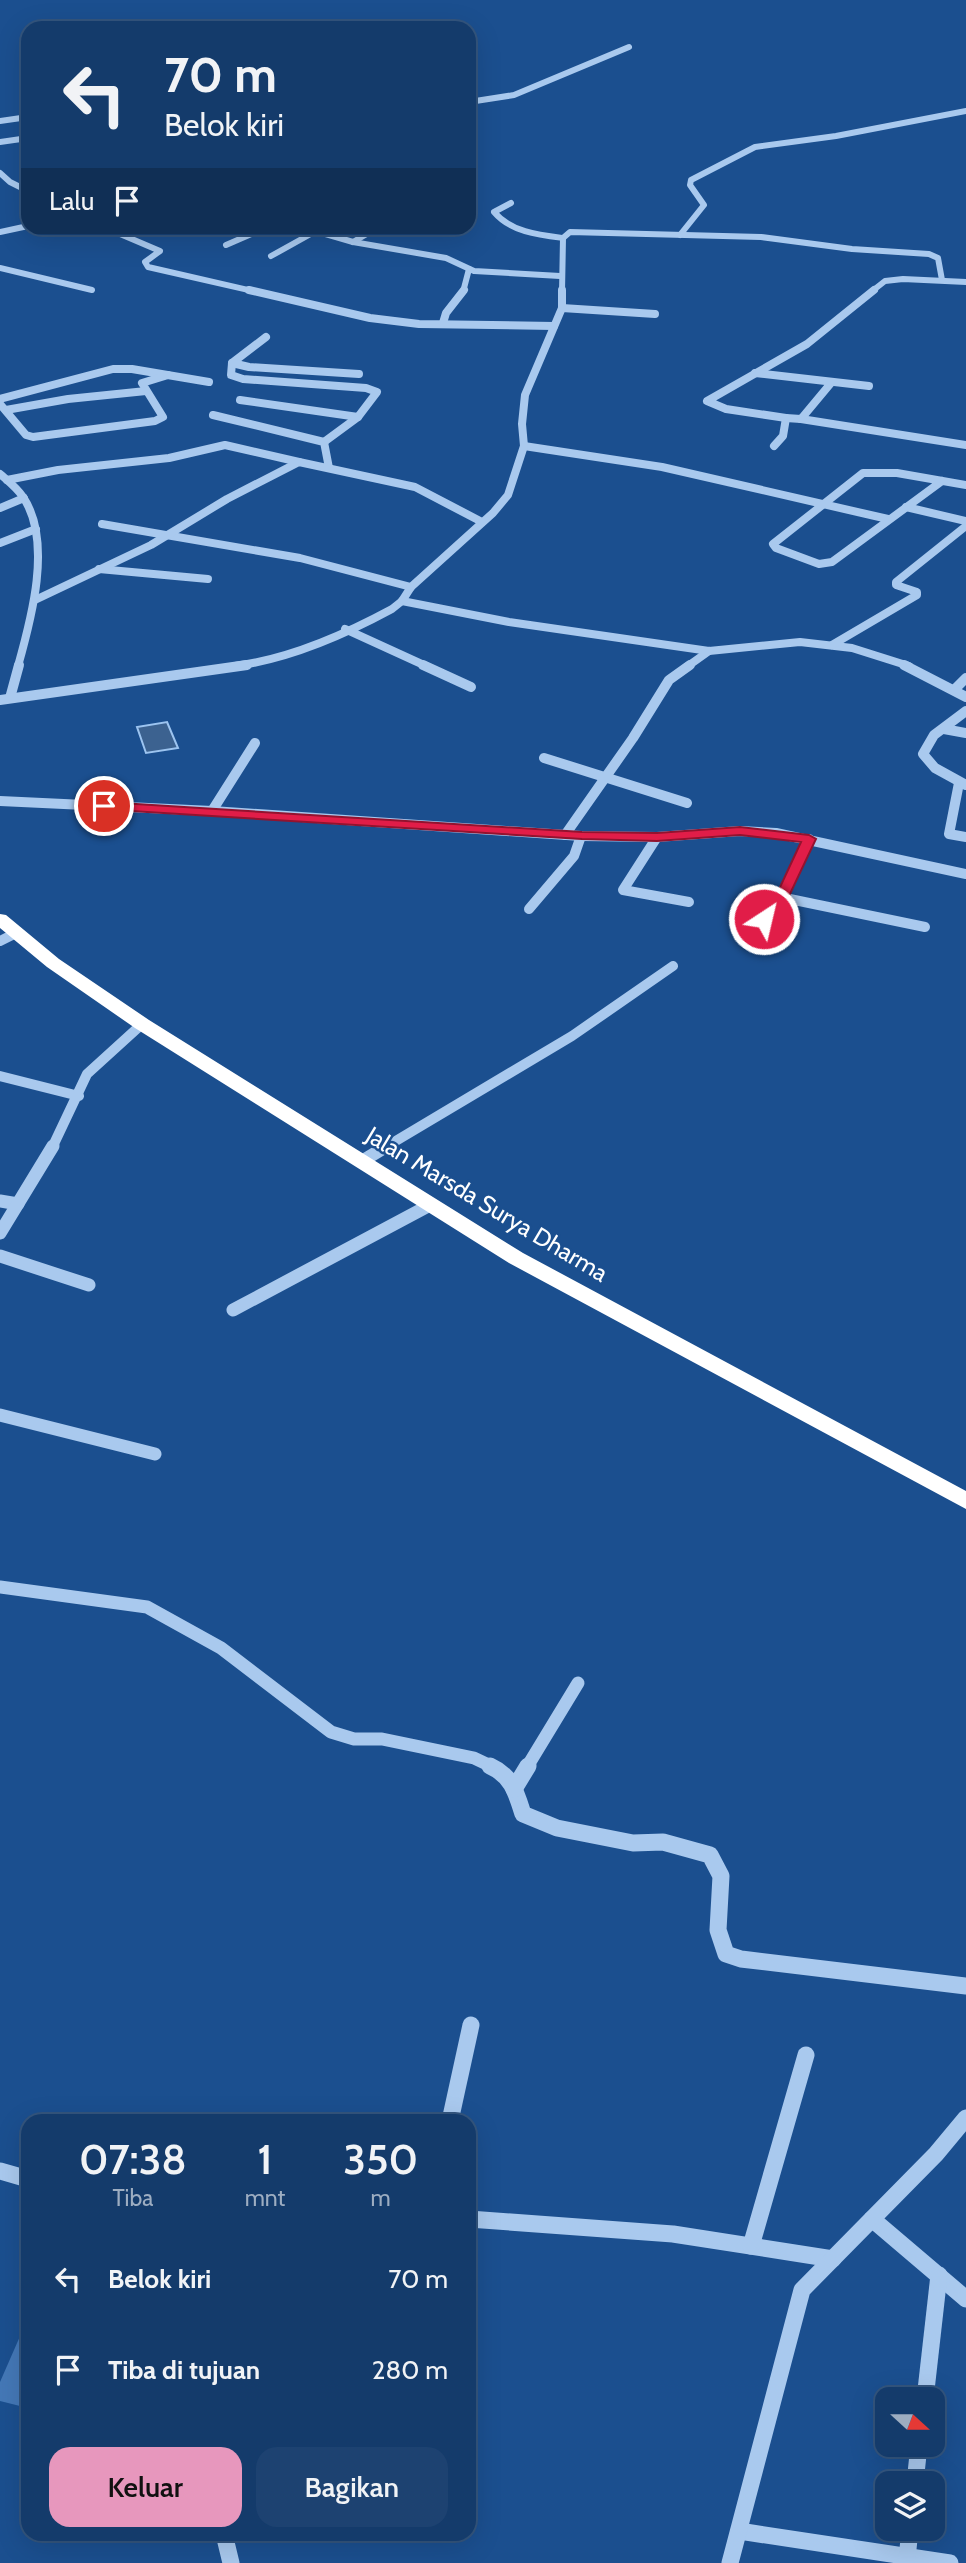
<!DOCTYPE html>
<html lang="id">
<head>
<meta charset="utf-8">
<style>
	body { margin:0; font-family:Cabin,sans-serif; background:#1d4271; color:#f1f3f6; height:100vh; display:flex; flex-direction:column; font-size:26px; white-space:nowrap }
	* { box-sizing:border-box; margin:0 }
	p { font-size:23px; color:#9dadc1 }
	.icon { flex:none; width:38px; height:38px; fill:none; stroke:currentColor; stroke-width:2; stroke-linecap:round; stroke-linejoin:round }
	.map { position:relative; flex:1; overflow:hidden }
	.sheet { position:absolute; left:21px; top:2114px; width:455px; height:427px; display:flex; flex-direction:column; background:#143b6b; border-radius:21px; box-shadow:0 7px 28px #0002,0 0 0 2px #33557e }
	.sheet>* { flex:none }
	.guide { position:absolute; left:21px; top:21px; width:455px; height:214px; border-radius:21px; box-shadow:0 7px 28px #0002,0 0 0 2px #33557e; background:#143b6b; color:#f1f3f6; overflow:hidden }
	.needle { width:46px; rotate:111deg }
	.tools { position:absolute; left:875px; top:2387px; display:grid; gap:14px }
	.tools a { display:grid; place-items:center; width:70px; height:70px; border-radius:14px; background:#143b6b; box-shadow:0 7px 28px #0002,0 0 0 2px #33557e; font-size:35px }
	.pin { position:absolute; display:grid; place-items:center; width:60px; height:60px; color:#fff; margin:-30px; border:4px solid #fff; border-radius:50%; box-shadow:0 2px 7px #0007 }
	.me { position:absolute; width:77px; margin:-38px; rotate:35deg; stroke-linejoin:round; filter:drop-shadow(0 0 5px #0008) }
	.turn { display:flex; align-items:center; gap:24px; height:147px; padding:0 28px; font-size:32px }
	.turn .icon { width:91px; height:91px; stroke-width:2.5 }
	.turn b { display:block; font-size:49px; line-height:60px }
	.then { display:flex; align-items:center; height:66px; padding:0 28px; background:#0003; gap:14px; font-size:26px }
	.eta { display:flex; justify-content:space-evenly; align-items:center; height:119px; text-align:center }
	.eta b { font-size:42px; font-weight:600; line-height:49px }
	.cta { display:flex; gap:14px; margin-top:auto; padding:14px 28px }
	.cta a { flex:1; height:80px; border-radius:21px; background:#e797bd; color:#111; font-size:28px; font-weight:600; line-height:80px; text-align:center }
	.cta a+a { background:#1d4271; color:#f1f3f6 }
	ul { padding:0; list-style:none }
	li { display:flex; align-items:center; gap:21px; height:91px; padding:0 28px }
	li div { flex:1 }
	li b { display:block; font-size:26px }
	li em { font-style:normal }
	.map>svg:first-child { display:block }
	.water { fill:#3c6290; stroke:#9cc4f0; stroke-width:2 }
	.building { fill:#4478b7 }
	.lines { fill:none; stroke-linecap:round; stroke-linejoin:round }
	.minor-far4 { stroke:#a9c9ee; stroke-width:6 }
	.minor-far3 { stroke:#a9c9ee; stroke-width:8 }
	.minor-far2 { stroke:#a9c9ee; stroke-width:10 }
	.minor-far1 { stroke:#a9c9ee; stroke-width:13 }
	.minor { stroke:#a9c9ee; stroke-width:17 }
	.highway { fill:#fff; fill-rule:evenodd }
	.route { fill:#e11d48; stroke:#92132f; stroke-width:2 }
	.labels { text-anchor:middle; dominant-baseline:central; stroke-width:5; stroke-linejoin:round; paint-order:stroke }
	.street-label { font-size:24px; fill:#fff; stroke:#1b4f8f }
</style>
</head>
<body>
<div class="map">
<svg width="966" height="2563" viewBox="0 0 966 2563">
	<rect width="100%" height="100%" fill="#1b4f8f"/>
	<polygon class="water" points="167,722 178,748 146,753 137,727"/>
	<polygon class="building" points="28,2318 28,2408 0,2401 0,2382"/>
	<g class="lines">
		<g class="minor-far4">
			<polyline points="469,102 514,95 629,47"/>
			<polyline points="0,121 28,117"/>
			<polyline points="0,142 28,138"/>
			<polyline points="0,173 10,182 28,191"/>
			<path d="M 511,203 L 494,212 C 511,232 538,235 563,238"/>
			<polyline points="106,228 160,251 145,262 148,267 257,292"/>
			<polyline points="305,228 353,242 446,258 474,271 560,276"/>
			<polyline points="0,232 28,226"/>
			<polyline points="680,235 704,205 690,185 691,180 755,147 836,136 966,111"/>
			<polyline points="353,242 377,228"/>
			<polyline points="226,245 265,228"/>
			<polyline points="271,256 316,231"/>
			<polyline points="0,268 92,290"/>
			<polyline points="463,292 469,269"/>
			<polyline points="562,292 563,238 570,232 761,237 852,249 929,254 938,258 942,280"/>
			<polyline points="871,292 885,281 903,279 966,282"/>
		</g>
		<g class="minor-far3">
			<polyline points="249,290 370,318 419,324 554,326"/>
			<polyline points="562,308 655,314"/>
			<polyline points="443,323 446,313 464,290"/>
			<polyline points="266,337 232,363 231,375 243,379 366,388 377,392 358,417 324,442"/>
			<polyline points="232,363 249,367 359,374"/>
			<polyline points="755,373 869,386"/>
			<polyline points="0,399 113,369 132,369 209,382"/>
			<polyline points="240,400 358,417"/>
			<polyline points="0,404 26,435 33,437 155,421 163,417 142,383 168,375"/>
			<polyline points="6,410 68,399 146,391"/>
			<polyline points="213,415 324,442 329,468"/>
			<polyline points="786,418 726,409 707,401 807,344 874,290"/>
			<polyline points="801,419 966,445"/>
			<polyline points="524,446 662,467 888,519"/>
			<polyline points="774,446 783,436 786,418 801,419 831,383"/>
			<path d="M 0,474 C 8,481 17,488 23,497 C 53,541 31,620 18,666"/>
			<polyline points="7,480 58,470 169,458 225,445 299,462"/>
			<polyline points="942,481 832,562 819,564 776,548 773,544 863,473 897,473 966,485"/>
			<polyline points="906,507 966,521"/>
			<polyline points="0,508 24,498"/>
			<polyline points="102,524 300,558 411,587"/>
			<polyline points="0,543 36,529"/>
			<polyline points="99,569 208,579"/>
			<polyline points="35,600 151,545 227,499 299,462 415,487 482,522"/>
			<polyline points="402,601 509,622 709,651 800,642 852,648 909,666"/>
			<polyline points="345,629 426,666"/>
			<polyline points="832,645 917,595 917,592 896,585 896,582 966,526"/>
			<path d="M 235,666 C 289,659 344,635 392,609 L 402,601 L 411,587 L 493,513 L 508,495 L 524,446 L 522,424 L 525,395 L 562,308 L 562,290"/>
			<polyline points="688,666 709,651"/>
		</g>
		<g class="minor-far2">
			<polyline points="423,665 471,687"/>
			<polyline points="904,665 966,697"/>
			<polyline points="955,689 966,678"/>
			<polyline points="10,698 19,665"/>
			<polyline points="0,700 247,665"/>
			<polyline points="966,711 934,735 923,754 935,768 966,785"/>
			<polyline points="944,729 966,733"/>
			<polyline points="544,758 687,803"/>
			<polyline points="959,783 949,834 966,837"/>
			<polyline points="0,801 212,811 581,836 657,837 740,831 776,833 966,874"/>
			<polyline points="212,811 255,743"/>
			<polyline points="565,835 633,738 669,680 690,665"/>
			<polyline points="657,837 623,890 689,902"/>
			<polyline points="809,839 780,897 925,927"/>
			<polyline points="529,909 574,856 581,836"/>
			<polyline points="755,917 769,919 780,897"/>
			<polyline points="0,941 18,932"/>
			<polyline points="0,1076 79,1096"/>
			<polyline points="52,1148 87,1074 142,1024"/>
			<polyline points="384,1148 572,1036 673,966"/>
		</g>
		<g class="minor-far1">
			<polyline points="364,1160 387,1146"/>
			<polyline points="0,1201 18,1204"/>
			<polyline points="0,1233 53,1146"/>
			<polyline points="0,1256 89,1285"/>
			<polyline points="233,1310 430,1205"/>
			<polyline points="0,1415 155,1454"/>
			<polyline points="0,1587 147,1607 221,1648 331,1732 354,1739 382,1739 474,1758 493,1767"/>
			<polyline points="527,1767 578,1683"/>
		</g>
		<g class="minor">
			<path d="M 490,1766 C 512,1776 516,1792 523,1814 L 557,1828 L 633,1843 L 663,1842 L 710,1855 L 721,1876 L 718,1930 L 726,1954 L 741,1959 L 966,1986"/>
			<polyline points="514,1789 528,1766"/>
			<polyline points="450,2121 471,2025"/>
			<polyline points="0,2171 28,2179"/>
			<polyline points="469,2219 673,2234 833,2259"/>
			<polyline points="872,2219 966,2299"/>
			<polyline points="751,2246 806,2055"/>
			<polyline points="925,2399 939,2275"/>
			<polyline points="915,2483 919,2445"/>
			<polyline points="739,2531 950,2563"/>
			<polyline points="224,2534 231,2563"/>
			<polyline points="907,2559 910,2529"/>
			<polyline points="730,2563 802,2290 936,2154 966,2118"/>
		</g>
		<polygon class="highway" points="0,914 6,915 59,959 149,1020 523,1253 966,1491 966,1509 509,1263 135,1028 47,967 0,928"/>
	</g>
	<polygon class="route" points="104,802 582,832 657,833 740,827 809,835 816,839 780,915 764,923 757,919 768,913 801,842 740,835 657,841 582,839 99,809 97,806"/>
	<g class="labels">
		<g class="street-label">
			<text transform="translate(487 1204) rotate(31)">Jalan Marsda Surya Dharma</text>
		</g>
	</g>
</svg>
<div class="tools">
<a><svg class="needle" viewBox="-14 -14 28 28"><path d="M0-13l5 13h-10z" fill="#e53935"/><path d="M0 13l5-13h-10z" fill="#9dadc1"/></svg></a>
<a><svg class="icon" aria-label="layers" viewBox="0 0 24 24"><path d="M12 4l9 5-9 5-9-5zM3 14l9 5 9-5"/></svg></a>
</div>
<div class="pin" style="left:104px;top:806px;background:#d93025"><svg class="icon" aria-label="arrive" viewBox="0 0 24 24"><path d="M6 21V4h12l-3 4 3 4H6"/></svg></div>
<svg class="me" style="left:764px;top:919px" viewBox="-20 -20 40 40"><circle r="17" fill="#e11d48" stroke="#fff" stroke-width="3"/><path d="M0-11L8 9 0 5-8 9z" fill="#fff"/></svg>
<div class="guide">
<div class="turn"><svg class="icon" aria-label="left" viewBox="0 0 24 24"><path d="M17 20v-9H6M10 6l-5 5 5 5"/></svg><div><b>70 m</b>Belok kiri</div></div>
<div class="then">Lalu<svg class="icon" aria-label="arrive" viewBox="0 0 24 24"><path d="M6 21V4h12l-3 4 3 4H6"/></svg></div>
</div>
<section class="sheet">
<div class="eta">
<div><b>07:38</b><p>Tiba</p></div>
<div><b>1</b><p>mnt</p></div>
<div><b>350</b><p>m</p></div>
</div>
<ul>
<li><svg class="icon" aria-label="left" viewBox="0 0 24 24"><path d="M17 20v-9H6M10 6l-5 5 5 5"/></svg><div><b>Belok kiri</b></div><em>70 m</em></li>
<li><svg class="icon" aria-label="arrive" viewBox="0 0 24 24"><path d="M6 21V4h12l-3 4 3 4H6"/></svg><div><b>Tiba di tujuan</b></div><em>280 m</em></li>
</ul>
<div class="cta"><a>Keluar</a><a>Bagikan</a></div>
</section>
</div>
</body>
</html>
